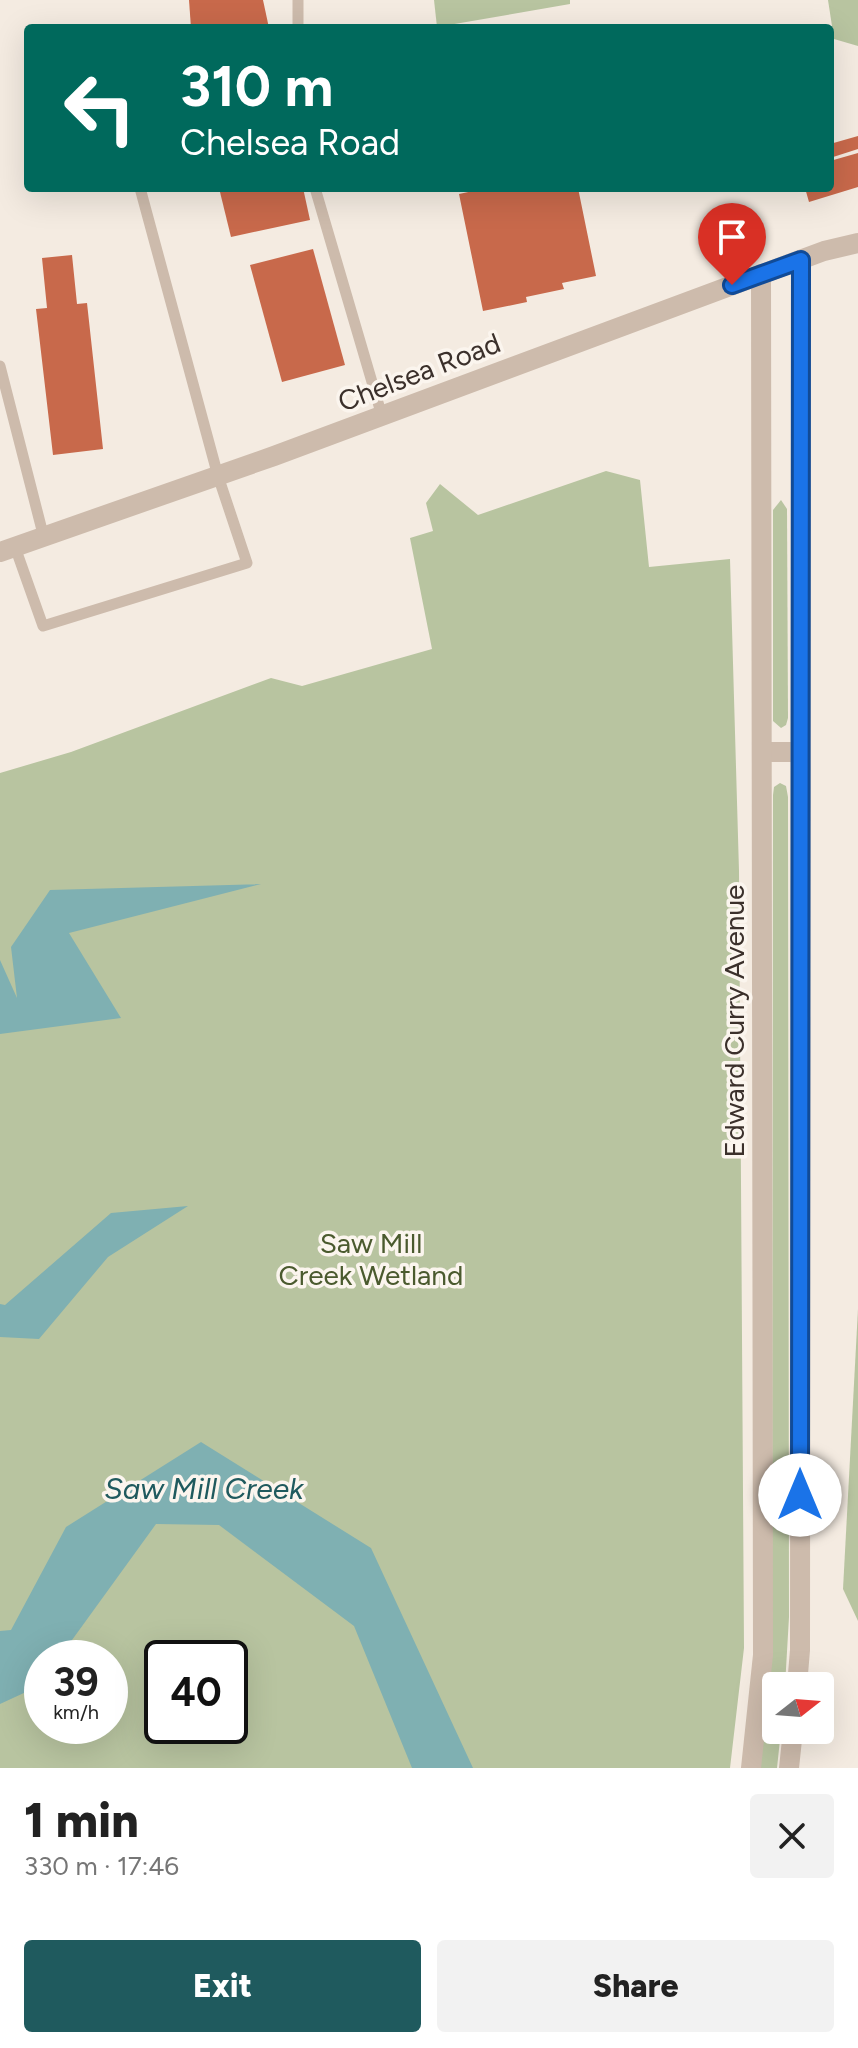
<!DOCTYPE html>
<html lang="en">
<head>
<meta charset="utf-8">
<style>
	body { margin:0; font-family:Figtree,sans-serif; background:#f2f2f2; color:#222; height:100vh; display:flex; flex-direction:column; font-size:30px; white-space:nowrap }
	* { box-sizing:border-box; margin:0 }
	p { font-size:26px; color:#767676 }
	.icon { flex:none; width:44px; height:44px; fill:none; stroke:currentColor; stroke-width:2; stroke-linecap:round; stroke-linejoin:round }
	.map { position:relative; height:1768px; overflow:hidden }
	.drawer { display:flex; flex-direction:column; background:#fff; flex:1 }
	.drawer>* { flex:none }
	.top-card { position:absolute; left:24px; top:24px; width:810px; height:168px; border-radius:8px; box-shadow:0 8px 32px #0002; background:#00695c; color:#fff; overflow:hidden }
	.needle { width:52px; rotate:73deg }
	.tools { position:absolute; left:762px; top:1672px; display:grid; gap:16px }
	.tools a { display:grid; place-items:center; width:72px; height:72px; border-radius:8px; background:#fff; box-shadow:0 8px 32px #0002; font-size:40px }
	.speed { position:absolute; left:24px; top:1640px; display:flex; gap:16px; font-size:40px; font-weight:700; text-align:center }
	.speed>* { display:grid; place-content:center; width:104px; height:104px; border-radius:50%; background:#fff; box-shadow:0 8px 32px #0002; line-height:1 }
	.speed small { font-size:20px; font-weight:400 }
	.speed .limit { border:4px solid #111; border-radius:12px; background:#fff; color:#111 }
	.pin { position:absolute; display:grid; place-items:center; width:68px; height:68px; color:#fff; margin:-82px -34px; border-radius:50% 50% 50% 0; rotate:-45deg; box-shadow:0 0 8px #0007 }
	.pin .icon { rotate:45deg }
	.me { position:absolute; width:88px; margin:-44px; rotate:0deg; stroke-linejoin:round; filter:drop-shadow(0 0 6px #0008) }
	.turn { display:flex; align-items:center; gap:28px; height:168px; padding:0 24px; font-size:36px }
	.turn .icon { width:104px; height:104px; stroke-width:2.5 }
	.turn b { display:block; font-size:56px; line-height:68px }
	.round { display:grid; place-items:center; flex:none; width:84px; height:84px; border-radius:8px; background:#f2f2f2 }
	.overview { display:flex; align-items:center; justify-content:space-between; height:136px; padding:0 24px }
	h1 { font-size:48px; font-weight:800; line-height:60px }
	.action { display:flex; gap:16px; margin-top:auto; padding:16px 24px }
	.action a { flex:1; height:92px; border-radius:8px; background:#1f5a5e; color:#fff; font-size:32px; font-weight:800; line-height:92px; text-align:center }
	.action a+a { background:#f2f2f2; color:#222 }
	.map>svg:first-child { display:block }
	.green { fill:#b8c4a0; fill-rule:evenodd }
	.water { fill:#7fb0b2 }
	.building { fill:#c8694b }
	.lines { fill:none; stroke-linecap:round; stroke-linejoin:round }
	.service { stroke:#cdbbac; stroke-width:11 }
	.tertiary { stroke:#cdbbac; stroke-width:20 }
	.route-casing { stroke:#114b97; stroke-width:20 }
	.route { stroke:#1a73e8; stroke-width:14 }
	.labels { text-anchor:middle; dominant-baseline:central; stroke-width:7; stroke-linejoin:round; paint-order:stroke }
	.street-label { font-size:28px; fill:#3b302b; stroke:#fbf5ee }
	.park-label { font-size:28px; fill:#4a5a2e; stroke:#fbf5ee }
	.water-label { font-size:30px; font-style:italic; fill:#1f5a5e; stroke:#fbf5ee }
</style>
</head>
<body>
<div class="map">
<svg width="858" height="1768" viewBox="0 0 858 1768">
	<rect width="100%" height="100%" fill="#f4ebe1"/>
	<g class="green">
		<polygon points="434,0 570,0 570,4 437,27"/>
		<polygon points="828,0 858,0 858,46 834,39"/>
		<path d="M 606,471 L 640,480 L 649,567 L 730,559 L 739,871 L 744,1648 L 730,1768 L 0,1768 L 0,773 L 71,752 L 271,678 L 302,686 L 432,649 L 410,538 L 433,531 L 426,503 L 440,484 L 478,515 ZM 42,1658 L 110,1658 L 110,1726 L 42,1726 ZM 162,1658 L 230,1658 L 230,1726 L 162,1726 Z"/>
		<polygon points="781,500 787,509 788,718 786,725 781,728 773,721 773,510"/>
		<polygon points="780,783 786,786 788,797 789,1617 785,1686 776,1686 776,1730 781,1730 777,1768 760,1768 772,1619 773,795 774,787"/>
		<polygon points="858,1309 858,1621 843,1589"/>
	</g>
	<g class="water">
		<polygon points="261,884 69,933 121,1018 0,1034 0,960 17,998 11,947 50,890"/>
		<polygon points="188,1206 108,1257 39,1339 0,1337 0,1304 5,1305 111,1213"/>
		<polygon points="201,1442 371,1548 473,1768 412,1768 354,1626 219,1525 156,1524 59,1658 42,1658 39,1686 0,1704 0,1631 11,1630 66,1527"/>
	</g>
	<g class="building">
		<polygon points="189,0 263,0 269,28 191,28"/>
		<polygon points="858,136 858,149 830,158 830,144"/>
		<polygon points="858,153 858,187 809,202 805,188 830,188 830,161"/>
		<polygon points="219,188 303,188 310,220 231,237"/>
		<polygon points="487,188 578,188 596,276 562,283 564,289 526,297 527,302 483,311 459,194"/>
		<polygon points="313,249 345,365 282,382 250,265"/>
		<polygon points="72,255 77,304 87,303 103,449 53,455 36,309 47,308 42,258"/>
	</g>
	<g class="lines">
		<g class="service">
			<polyline points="298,0 298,28"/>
			<polyline points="315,188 382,416"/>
			<polyline points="0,366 44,538"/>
			<polyline points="15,547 43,626 247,563 218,476 140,188"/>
		</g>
		<g class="tertiary">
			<polyline points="0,552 274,456 824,251 858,243"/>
			<polyline points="762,752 800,752"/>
			<polyline points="797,1686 800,1650 801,260"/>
			<polyline points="751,1768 763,1655 761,274"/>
			<polyline points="789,1768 793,1730"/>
		</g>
	</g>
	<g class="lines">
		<defs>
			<polyline id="route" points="732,285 801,260 800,1495"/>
		</defs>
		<use href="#route" class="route-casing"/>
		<use href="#route" class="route"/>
	</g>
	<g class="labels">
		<g class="street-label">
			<text transform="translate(419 372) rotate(-21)">Chelsea Road</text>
			<text transform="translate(734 1021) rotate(-90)">Edward Curry Avenue</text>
		</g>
		<g class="park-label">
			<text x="371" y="1243">Saw Mill<tspan x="371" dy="32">Creek Wetland</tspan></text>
		</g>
		<g class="water-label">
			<text x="204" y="1488">Saw Mill Creek</text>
		</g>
	</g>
</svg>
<div class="tools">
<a><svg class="needle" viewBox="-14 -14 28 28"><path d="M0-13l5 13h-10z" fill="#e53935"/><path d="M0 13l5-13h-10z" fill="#767676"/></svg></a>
</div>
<div class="speed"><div>39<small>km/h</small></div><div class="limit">40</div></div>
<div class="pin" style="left:732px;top:285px;background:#d93025"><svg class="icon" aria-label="arrive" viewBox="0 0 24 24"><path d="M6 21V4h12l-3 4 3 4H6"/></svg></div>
<svg class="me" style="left:800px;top:1495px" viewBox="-20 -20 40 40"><circle r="19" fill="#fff"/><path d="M0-13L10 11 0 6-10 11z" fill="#1a73e8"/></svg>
<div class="top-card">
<div class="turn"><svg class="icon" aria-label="left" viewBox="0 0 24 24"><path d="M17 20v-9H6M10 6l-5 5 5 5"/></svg><div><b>310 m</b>Chelsea Road</div></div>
</div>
</div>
<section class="drawer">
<div class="overview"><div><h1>1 min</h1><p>330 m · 17:46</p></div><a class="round"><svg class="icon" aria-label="close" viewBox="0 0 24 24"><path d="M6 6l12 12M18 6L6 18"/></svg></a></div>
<div class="action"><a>Exit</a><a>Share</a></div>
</section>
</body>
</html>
